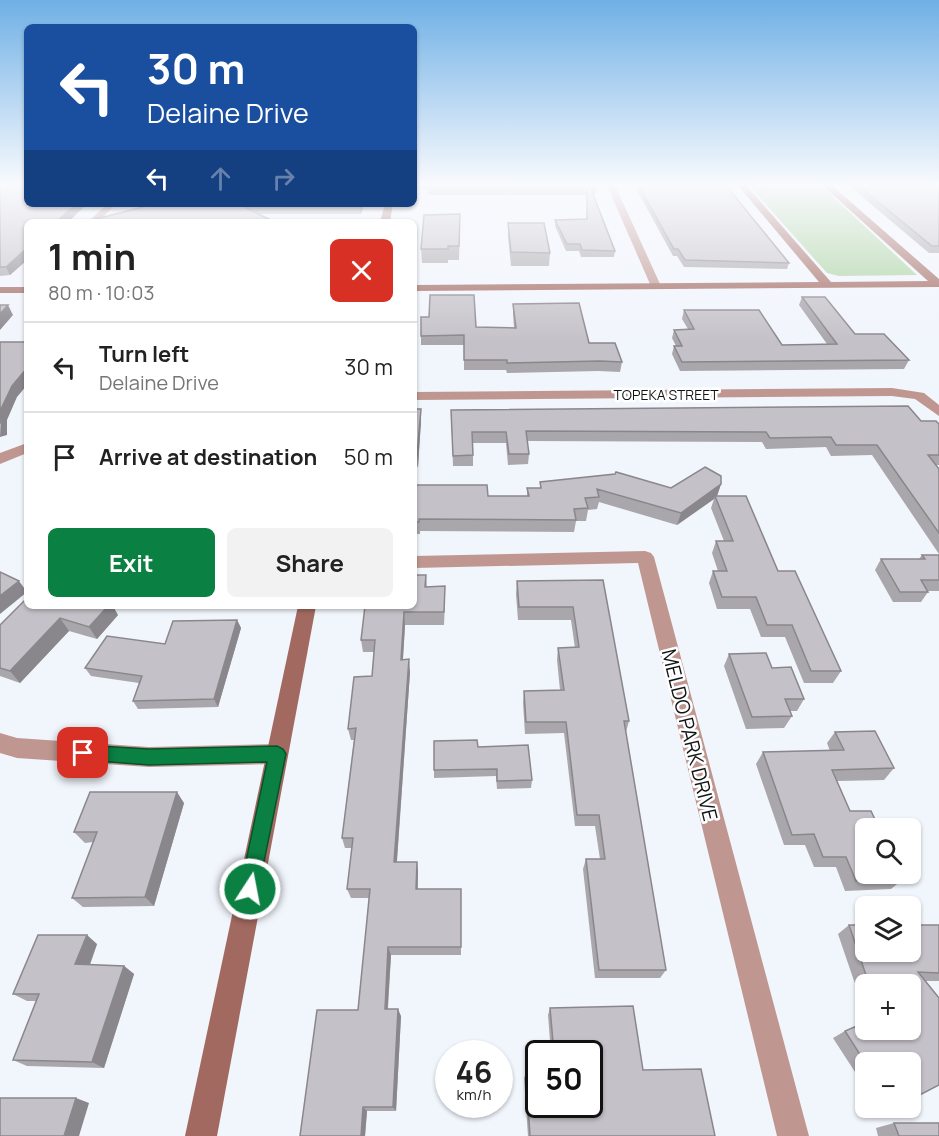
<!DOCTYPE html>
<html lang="en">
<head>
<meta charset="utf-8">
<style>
	body { margin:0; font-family:Manrope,sans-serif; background:#f2f2f2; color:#222; height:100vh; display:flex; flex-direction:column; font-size:22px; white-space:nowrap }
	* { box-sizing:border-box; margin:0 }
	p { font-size:20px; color:#767676 }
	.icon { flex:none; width:33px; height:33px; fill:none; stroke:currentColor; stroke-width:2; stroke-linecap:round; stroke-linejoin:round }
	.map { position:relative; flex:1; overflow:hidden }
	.details { position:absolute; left:24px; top:219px; width:393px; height:390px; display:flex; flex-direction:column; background:#fff; border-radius:9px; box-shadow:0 2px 4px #0004 }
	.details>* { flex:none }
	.hud { position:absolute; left:24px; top:24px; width:393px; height:183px; border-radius:9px; box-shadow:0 2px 4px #0004; background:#1a4fa0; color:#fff; overflow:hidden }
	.fabs { position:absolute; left:855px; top:818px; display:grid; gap:12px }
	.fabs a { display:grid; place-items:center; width:66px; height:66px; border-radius:9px; background:#fff; box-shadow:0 2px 4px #0004; font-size:30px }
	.speed { position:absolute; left:435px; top:1040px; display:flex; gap:12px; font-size:30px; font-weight:700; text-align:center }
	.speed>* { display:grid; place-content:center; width:78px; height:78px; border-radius:50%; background:#fff; box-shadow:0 2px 4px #0004; line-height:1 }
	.speed small { font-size:15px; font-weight:400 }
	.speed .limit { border:3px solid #111; border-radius:9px; background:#fff; color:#111 }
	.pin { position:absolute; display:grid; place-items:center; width:51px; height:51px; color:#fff; margin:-26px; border-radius:12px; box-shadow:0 3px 9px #0006 }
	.me { position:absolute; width:66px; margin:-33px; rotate:11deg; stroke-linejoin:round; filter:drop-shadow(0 0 4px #0008) }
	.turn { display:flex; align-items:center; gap:21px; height:126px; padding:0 24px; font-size:27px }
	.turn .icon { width:78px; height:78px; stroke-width:2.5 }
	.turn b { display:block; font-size:42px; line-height:51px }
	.lanes { display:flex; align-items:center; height:57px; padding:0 24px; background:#0003; justify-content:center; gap:30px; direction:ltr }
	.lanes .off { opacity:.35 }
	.round { display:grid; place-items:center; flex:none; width:63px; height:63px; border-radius:9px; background:#f2f2f2 }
	.summary { display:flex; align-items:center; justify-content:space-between; height:102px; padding:0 24px }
	h1 { font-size:36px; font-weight:700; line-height:45px }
	.button { display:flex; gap:12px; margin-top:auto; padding:12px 24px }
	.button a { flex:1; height:69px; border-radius:9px; background:#0b8043; color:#fff; font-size:24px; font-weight:700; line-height:69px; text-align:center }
	.button a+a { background:#f2f2f2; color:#222 }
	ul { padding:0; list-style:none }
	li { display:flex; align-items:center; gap:18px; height:90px; padding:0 24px; border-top:2px solid #e0e0e0 }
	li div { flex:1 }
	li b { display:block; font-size:22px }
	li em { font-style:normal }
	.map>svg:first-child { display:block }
	.green { fill:#aad29e }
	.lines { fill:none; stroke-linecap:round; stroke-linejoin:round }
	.street { fill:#bf9790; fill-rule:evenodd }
	.secondary { fill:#a26960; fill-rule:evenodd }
	.wall { fill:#a9a6ac }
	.shaded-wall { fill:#8a878c }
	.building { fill:#c5c1c8; stroke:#8a878c; stroke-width:1.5 }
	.route { fill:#0b8043; stroke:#07532c; stroke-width:1.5 }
	.labels { text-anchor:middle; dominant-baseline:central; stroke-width:5; stroke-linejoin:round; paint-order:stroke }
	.far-street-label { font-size:14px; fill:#111315; stroke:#fff }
	.near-street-label { font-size:20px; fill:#111315; stroke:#fff }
</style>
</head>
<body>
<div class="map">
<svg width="939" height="1136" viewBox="0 0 939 1136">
	<rect width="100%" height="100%" fill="#f1f5fc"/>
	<polygon class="green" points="747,183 818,183 917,275 839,276 827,273"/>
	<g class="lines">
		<g class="street">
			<polygon points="606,183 614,183 660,284 659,286 650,284"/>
			<polygon points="107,204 116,204 98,222 88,222"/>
			<polygon points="892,388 924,393 939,405 939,416 915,399 892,396 414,400 414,392"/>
			<polygon points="27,443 27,453 0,464 0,453"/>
			<polygon points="645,551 651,553 654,557 809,1136 777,1136 638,563 414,568 414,556"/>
			<polygon points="0,733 17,738 149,747 277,744 285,747 288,754 285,761 277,764 149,767 17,758 0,753"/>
		</g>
		<g class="secondary">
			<polygon points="736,183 744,183 831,282 928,281 820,183 829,183 939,279 939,287 414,291 414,285 819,282"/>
			<polygon points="385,204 393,204 390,222 380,222"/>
			<rect x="0" y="287" width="27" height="6"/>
			<polygon points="298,606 316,606 217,1136 185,1136"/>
		</g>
	</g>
	<g class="wall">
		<polygon points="0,183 27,204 87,204 68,222 27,222 27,260 10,275 0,276"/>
		<polygon points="414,183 595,183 595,194 593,195 615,251 614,257 581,257 579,251 566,251 555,226 555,220 587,219 587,195 428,195 428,190 414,187"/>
		<polygon points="633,183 724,183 789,263 787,269 684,267 677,256 673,256"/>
		<polygon points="846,183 939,183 939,253 929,253"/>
		<polygon points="154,204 364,204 361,214 259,214 271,222 88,222 88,221 154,205"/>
		<polygon points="508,223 550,253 549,266 511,266 508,236"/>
		<polygon points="460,227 459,260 448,260 448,263 422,263 421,249"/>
		<polygon points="802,297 855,334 909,360 904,369 680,371 672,354 674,346 676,346 672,338 674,330 688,329 682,319 684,310 782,345 827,344 799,305"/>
		<polygon points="513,304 589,343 622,362 620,372 598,371 507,373 506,370 464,370 464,345 421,345 421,336 476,327 514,328 513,313"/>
		<polygon points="414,409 421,420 418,467 414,467"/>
		<polygon points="451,410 921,421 939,424 939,465 936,465 939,469 939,554 872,455 831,456 826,447 766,449 762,442 527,441 529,454 528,464 508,465 506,443 473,443 473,466 453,466"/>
		<polygon points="540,482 671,488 721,484 717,496 778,571 841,671 833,683 804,683 785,637 761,637 750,609 717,609 709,583 713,571 718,571 712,553 716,541 724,541 711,508 714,499 677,525 599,502 597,509 588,510 586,521 576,521 574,532 420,531 420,534 414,534 414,485 488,496 527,496 527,488 540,488"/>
		<polygon points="922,555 939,555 939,591 928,591 928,592 921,602 893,602 875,570 881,559 919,559"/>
		<polygon points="426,575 427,587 445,599 444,625 405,625 403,660 410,672 397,862 417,862 418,872 418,889 461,889 461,955 391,955 388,1009 401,1016 396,1111 367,1111 365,1136 300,1136 358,1010 369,898 351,898 347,889 352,848 345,848 342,838 354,740 351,740 348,729 372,676 374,652 363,652 361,640"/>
		<polygon points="603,580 629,721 626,732 666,970 660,978 595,978 583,869 586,859 600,859 595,826 575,826 564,733 525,734 523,703 524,691 560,690 557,660 558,648 575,648 571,620 518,620 516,594 517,581"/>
		<polygon points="27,598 118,615 97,639 69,631 20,683 0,676 0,625"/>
		<polygon points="237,620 241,628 218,707 138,709 133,701 139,683 91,676 85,668 165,644"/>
		<polygon points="729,654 772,668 804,699 797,711 790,711 792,716 784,728 746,729 724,666"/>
		<polygon points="835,732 894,768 884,780 837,781 850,811 902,880 891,889 845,891 836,867 814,867 805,845 784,845 756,764 763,752 830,751 827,743"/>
		<polygon points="478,747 532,780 531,788 497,789 496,776 434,778 434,770"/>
		<polygon points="184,803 154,906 83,907 72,898 93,842 85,843 74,832"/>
		<polygon points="849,925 939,925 939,981 925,981 866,1062 866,1089 833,1038 845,1031 866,1029 910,984 866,984 866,1016 838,934"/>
		<polygon points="97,944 90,965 124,966 134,974 104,1068 27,1066 13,1060 36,1001 27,1001 13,994"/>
		<polygon points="550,1008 643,1070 715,1136 528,1136 524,1078 526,1073 538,1104 590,1053 551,1053 548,1015"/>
		<polygon points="877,1107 898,1107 881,1113"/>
		<polygon points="894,1123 939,1136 878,1136 876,1128"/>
	</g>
	<g class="shaded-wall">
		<polygon points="596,188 595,194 591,195 591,189"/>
		<polygon points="76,204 87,204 68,222 56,222"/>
		<polygon points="361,204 364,204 361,214 360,207"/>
		<polygon points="27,248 27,260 10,275 6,267"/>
		<polygon points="8,305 13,315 0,330 0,314"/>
		<polygon points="27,368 27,385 17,397 7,420 7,435 0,437 1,409 12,386"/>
		<polygon points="421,409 421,420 418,467 417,455"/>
		<polygon points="721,484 717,496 715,496 714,499 677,525 681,513"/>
		<polygon points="19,581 27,592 0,614 0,596"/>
		<polygon points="108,606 113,606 118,615 97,639 89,627"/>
		<polygon points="404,612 405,625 402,672 401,660"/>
		<polygon points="60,618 69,631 20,683 10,671"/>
		<polygon points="237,620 241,628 218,707 214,699"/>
		<polygon points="409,659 410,672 396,872 394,862"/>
		<polygon points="177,792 184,803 154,906 145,897"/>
		<polygon points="417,862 418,872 417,899 416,889"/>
		<polygon points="87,935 97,944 87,972 75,964"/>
		<polygon points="388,947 391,955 387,1016 385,1009"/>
		<polygon points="124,966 134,974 104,1068 92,1062"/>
		<polygon points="398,1009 401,1016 396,1111 393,1107"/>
		<polygon points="76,1098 89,1103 79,1136 64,1136"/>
		<polygon points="363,1107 367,1111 365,1136 361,1136"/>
	</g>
	<g class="building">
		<polygon points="0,183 27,183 27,204 76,204 56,222 27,222 27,248 6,267 0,267"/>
		<polygon points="422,183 593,183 596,188 591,189 615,251 582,250 580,244 567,244 555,220 587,219 587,189 428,189 428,184"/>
		<polygon points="637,183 724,183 789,263 685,260 678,249 674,249"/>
		<polygon points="855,183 939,183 939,246 932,246"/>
		<polygon points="155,204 361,204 360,207 244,207 271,220 264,222 89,222 88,221"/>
		<polygon points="460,214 459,246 448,246 448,249 421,249 424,215"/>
		<polygon points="508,223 544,223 550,253 511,252"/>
		<polygon points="430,295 474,295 476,327 516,328 513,304 579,303 589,343 615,343 622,362 600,361 507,363 507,360 464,360 464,335 421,336 421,317 429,317"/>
		<polygon points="802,297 825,297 855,334 884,334 909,360 682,362 674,346 682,346 674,330 694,329 684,310 759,310 782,345 837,344"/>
		<polygon points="0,305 8,305 0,314"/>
		<polygon points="0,342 27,342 27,368 12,386 1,409 0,424"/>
		<polygon points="908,406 921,421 936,421 939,424 939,455 928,455 939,469 939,533 877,445 836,445 831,437 770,438 766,432 526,431 529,454 509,454 506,432 472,432 473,455 453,456 451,410"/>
		<polygon points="414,409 421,409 417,455 414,455"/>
		<polygon points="705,467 721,476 721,484 681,513 597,489 599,497 585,498 588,508 574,509 576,520 419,519 419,522 414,522 414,485 487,485 488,496 529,496 527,488 541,488 540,482 615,474 616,472 671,488"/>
		<polygon points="715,496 746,496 778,571 795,571 841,671 811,671 792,625 767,625 756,597 722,597 713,571 727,571 716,541 733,541"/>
		<polygon points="922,555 939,555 939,580 921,580 928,592 900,592 881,559 925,559"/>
		<polygon points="0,572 19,581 0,596"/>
		<polygon points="414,575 426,575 425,587 445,586 444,612 404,612 401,660 409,659 394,862 417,862 416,889 461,889 461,947 388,947 385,1009 398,1009 393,1107 363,1107 361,1136 300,1136 317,1010 358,1010 370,889 347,889 353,838 342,838 356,728 348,729 354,677 372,676 375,640 361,640 365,606 414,606"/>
		<polygon points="603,580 629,721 624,721 666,970 599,970 586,859 605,859 599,815 577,815 566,722 526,722 524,691 564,690 558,648 579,647 573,607 519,607 517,581"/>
		<polygon points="27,598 27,606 108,606 89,627 60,618 10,671 0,668 0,625"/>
		<polygon points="237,620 214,699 133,701 142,676 85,668 107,636 165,644 173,621"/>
		<polygon points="766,653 772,668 791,667 804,699 785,699 792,716 752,717 729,654"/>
		<polygon points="875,731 894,768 832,770 850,811 871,811 879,828 866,828 866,873 899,873 902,880 856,881 846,857 823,857 814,834 792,835 763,752 844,750 835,732"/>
		<polygon points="477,740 478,747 528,745 532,780 497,781 497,769 434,770 434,741"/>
		<polygon points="90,792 177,792 145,897 72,898 97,832 74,832"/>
		<polygon points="849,925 866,925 866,951 910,951 910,925 939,925 939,973 918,972 939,998 939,1085 910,1100 910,1062 866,1062 866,1064 845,1031 866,1022 866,1029 910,1029 910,984 869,984"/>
		<polygon points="38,935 87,935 75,964 124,966 92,1062 13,1060 39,994 13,994"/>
		<polygon points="633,1006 643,1070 701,1069 715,1136 530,1136 526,1073 538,1073 538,1104 590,1104 590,1053 554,1053 550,1008"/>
		<polygon points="0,1098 76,1098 64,1136 0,1136"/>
		<polygon points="894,1123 939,1123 939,1136 899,1136"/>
	</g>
	<linearGradient id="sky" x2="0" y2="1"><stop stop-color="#6fb0e5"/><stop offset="0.54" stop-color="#f9fafe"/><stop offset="1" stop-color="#f9fafe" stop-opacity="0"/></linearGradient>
	<rect width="939" height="342" fill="url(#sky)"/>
	<polygon class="route" points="83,745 149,749 277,746 283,749 286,754 257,896 250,899 243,896 240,889 267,762 149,765 83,760 77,758 74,753 77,747"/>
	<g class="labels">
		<g class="far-street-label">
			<text x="666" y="394">TOPEKA STREET</text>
		</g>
		<g class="near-street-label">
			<text transform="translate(690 735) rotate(76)">MELDO PARK DRIVE</text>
		</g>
	</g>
</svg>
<div class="fabs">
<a><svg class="icon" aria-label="search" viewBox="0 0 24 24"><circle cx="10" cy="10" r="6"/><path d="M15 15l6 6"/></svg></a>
<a><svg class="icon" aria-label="layers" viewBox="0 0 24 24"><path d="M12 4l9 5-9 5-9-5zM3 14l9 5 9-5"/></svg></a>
<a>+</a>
<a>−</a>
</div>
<div class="speed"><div>46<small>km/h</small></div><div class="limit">50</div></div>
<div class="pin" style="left:83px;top:753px;background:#d93025"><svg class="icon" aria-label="arrive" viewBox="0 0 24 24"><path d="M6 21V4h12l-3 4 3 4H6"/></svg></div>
<svg class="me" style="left:250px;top:889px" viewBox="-20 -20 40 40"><circle r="17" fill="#0b8043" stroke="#fff" stroke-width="3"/><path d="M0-11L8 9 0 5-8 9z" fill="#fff"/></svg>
<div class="hud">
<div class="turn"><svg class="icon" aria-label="left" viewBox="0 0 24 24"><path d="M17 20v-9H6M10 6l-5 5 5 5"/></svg><div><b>30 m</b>Delaine Drive</div></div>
<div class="lanes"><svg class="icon" aria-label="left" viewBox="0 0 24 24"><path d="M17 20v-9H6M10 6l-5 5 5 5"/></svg><svg class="icon off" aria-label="ahead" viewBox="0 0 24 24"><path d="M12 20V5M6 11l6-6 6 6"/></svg><svg class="icon off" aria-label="right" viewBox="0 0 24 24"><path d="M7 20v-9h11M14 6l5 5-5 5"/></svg></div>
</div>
<section class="details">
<div class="summary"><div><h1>1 min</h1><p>80 m · 10:03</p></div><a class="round" style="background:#d93025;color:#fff"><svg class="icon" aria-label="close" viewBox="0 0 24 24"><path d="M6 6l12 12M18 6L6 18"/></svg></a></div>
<ul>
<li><svg class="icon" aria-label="left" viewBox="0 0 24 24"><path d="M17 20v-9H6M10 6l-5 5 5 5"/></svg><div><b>Turn left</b><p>Delaine Drive</p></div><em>30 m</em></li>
<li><svg class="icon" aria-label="arrive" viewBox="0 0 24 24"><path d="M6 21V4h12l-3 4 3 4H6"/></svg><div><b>Arrive at destination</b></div><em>50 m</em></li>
</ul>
<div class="button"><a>Exit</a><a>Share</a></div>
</section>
</div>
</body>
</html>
